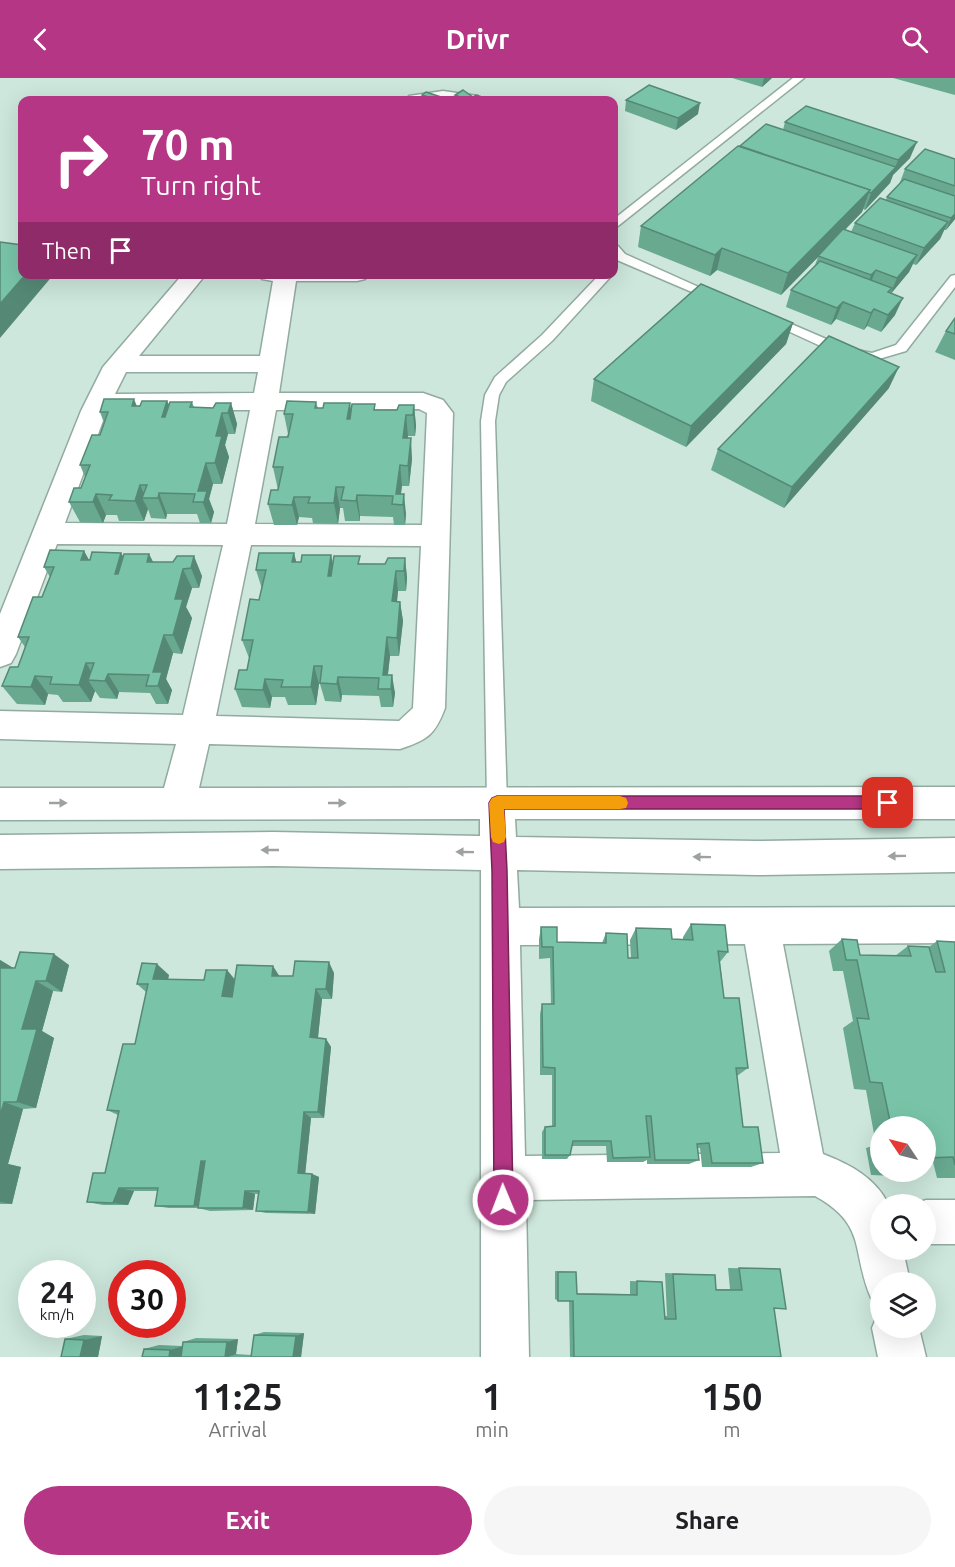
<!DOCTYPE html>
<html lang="en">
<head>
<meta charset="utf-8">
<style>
	body { margin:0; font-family:Ubuntu,sans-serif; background:#f6f6f6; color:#202124; height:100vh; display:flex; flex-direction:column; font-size:22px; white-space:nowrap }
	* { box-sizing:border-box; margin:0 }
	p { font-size:20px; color:#757577 }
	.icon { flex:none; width:33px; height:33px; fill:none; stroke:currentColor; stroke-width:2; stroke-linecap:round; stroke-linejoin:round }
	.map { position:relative; height:1279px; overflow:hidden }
	.side { display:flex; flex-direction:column; background:#fff; flex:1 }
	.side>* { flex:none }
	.top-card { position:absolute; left:18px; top:18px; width:600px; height:183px; border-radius:12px; box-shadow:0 6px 24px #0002; background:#b53684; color:#fff; overflow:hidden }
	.needle { width:39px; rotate:305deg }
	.controls { position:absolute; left:870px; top:1038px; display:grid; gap:12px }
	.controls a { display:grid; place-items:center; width:66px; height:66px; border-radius:50%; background:#fff; box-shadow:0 6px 24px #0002; font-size:30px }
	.speed { position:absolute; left:18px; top:1182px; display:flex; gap:12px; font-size:30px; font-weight:700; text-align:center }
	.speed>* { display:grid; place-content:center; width:78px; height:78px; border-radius:50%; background:#fff; box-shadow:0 6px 24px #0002; line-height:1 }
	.speed small { font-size:15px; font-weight:400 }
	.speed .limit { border:9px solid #d22; background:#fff; color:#111 }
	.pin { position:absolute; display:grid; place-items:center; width:51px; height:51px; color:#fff; margin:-26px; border-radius:12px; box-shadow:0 3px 9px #0006 }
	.me { position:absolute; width:66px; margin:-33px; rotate:359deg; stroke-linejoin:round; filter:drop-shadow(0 0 4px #0008) }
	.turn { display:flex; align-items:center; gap:21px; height:126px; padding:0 24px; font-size:27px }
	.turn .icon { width:78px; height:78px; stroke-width:2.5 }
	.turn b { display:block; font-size:42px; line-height:51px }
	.then { display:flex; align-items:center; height:57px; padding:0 24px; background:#0003; gap:12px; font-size:22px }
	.eta { display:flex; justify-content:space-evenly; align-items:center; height:102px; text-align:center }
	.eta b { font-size:36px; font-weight:600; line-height:42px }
	.primary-button { display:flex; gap:12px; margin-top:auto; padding:12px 24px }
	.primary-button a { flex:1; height:69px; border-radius:36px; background:#b53684; color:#fff; font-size:24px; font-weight:600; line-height:69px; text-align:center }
	.primary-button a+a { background:#f6f6f6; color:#202124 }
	header { display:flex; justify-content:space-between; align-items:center; height:78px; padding:0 24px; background:#b53684; color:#fff; font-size:27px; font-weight:600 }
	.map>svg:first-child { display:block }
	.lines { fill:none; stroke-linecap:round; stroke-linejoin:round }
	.service-casing { stroke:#92aaa0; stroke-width:3 }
	.minor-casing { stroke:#92aaa0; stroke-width:3 }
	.service { fill:#fff; fill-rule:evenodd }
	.minor { fill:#fff; fill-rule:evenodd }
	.wall { fill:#68a990 }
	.shaded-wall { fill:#558976 }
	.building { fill:#79c4a8; stroke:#558976; stroke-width:1.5 }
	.oneway { fill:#9da19f }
	.route { fill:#b53684; stroke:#762356; stroke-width:1.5 }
	.slow { fill:#f59e0b }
</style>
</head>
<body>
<header><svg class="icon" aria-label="back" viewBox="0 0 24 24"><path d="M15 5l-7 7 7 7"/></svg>Drivr<svg class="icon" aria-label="search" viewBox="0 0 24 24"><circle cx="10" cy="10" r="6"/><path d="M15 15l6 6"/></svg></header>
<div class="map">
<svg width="955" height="1279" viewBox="0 0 955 1279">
	<rect width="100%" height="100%" fill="#cde7dc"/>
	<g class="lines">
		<defs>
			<g id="service">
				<polygon points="793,0 804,0 618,148 614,149 614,141"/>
				<polygon points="614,167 618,168 625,176 723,220 717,224 713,223 617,182 614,178"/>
				<polygon points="600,196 613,196 552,263 506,304 499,317 495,343 507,725 504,731 497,734 490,731 487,725 481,343 485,317 495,299 542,257"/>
				<polygon points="955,197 955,209 906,273 872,283 838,276 764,242 770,238 775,239 847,270 872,275 896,267 951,198"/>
			</g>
			<g id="minor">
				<polygon points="443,13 478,18 480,22 407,22 409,18"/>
				<path d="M 183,196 L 206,196 L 139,278 L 260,278 L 273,203 L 262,201 L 259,196 L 368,196 L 365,201 L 357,203 L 296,203 L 279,315 L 423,315 L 443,322 L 453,335 L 445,630 C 435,657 427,662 400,671 L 209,666 L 199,710 L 955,709 L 955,741 L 515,741 L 516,759 L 756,763 L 955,760 L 955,794 L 756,797 L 517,792 L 519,830 L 955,829 L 955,865 L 783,866 L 823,1076 C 849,1086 876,1100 888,1126 L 880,1126 L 880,1172 L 903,1172 L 910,1204 L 880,1204 L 880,1224 L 871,1220 C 851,1174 868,1147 815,1118 L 526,1122 L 529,1279 L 481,1279 L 481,792 L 273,788 L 0,791 L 0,757 L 273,754 L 480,758 L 480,741 L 0,742 L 0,710 L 164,710 L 176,666 L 0,661 L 0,633 L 183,637 L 223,467 L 57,466 L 16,576 L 11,585 L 0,589 L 0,536 L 81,333 L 103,289 ZM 126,294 L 258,294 L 254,315 L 115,316 ZM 419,331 L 427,335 L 422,447 L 255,446 L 276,332 ZM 107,332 L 250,332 L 227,446 L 65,445 ZM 251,467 L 421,468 L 413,630 L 399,643 L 216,638 ZM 745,866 L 780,1075 L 525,1078 L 520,867 Z"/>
				<polygon points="926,1122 955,1122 955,1166 926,1166 926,1126 914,1126"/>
				<polygon points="879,1233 880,1250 919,1250 926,1279 878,1279 872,1250"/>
			</g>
		</defs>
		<use href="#service" class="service-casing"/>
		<use href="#minor" class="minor-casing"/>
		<use href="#service" class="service"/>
		<use href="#minor" class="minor"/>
	</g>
	<g class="wall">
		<polygon points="732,0 772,0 762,9"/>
		<polygon points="893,0 955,0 955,17"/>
		<polygon points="422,17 450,22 422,22"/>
		<polygon points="455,17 485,20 484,22 455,22"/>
		<polygon points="626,22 698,36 676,52 625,33"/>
		<polygon points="785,44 910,80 893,97 890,105 865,132 863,131 862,134 845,152 851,154 855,145 886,122 887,119 899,107 905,91 955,81 955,141 946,152 944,152 940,161 916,187 913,186 909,194 891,215 895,237 881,254 867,248 864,252 836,241 831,247 786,229 791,212 815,187 818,179 781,217 717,192 710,198 638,169 641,148 740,68 783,52"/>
		<polygon points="955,240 955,282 935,274 946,253"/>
		<polygon points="793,245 786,266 686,369 591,323 594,301"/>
		<polygon points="889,310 784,430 711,392 718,371"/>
		<polygon points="167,323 169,326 192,324 194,329 213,330 231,325 237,346 235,356 228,356 225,367 229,379 222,406 213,406 209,421 214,434 211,445 200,445 197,436 167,436 166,441 151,440 148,431 144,443 119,443 117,437 106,437 103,445 80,444 69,424 81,410 85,399 80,387 100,357 104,345 100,334"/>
		<polygon points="316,324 318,330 323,330 350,325 351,334 375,326 375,332 397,332 414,327 416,348 415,358 408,358 408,360 412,381 409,408 402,408 401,416 406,436 405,447 394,447 393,439 360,438 360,443 345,443 343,430 340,430 338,446 313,445 312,440 299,439 297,447 274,447 268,426 278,412 273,389 288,356 284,336"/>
		<polygon points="84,473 89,482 121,475 123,478 149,476 153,484 173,484 177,478 202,498 199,510 192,510 186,529 192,540 182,576 173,575 166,601 172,612 168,626 156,626 150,615 119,614 117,621 100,620 95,613 91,624 63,624 58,617 48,616 45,627 17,626 2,608 18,589 25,569 18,559 42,519 50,499 44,489"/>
		<polygon points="294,475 296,484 301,484 331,477 333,485 385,486 405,480 407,500 406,513 398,513 397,523 400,524 403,543 399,578 390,578 388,597 395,615 393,629 381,629 379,618 342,617 341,624 325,623 320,606 319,606 316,627 288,627 285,619 272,619 270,630 242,629 235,611 247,592 249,580 242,562 259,522 262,511 256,492"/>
		<polygon points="691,846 728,874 720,884 724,920 748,990 737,998 743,1049 763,1085 751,1089 702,1089 700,1070 697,1070 699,1082 689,1086 647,1086 647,1082 643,1084 607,1084 606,1068 572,1068 570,1077 567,1081 542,1081 542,1054 545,1049 552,1049 552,997 540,997 540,936 542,926 551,926 550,880 539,881 539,861 541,849 557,864 602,865 606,855 628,880 631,880 630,862 636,850 672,861 683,861 683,859"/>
		<polygon points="842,861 860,877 895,878 908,868 929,869 937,863 955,864 955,1100 937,1100 933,1084 926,1084 926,1048 880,1048 880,1094 914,1094 896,1098 871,1097 866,1070 876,1067 866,1012 854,1011 843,950 853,943 843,893 833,893 829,873"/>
		<polygon points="0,882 13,890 69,887 62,914 53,913 42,953 54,960 36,1030 23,1031 8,1086 21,1089 12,1126 0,1126"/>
		<polygon points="227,892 235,902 280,898 293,898 334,895 332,921 322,921 318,960 326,961 331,969 324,1040 311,1040 305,1095 312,1096 319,1099 315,1136 266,1135 256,1133 258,1116 255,1116 253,1132 210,1133 198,1130 169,1130 155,1128 158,1113 134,1113 128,1127 103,1127 87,1124 105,1095 118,1037 107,1032 135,966 146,914 137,906 169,897 168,902 204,902"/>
		<polygon points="728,1190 780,1191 774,1230 781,1279 570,1279 569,1223 558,1223 555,1221 555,1193 576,1194 577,1215 630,1216 630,1203 662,1204 664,1238 667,1238 665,1195 715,1197 716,1211 730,1211"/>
		<polygon points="264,1254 304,1255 301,1279 142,1279 144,1271 159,1267 182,1268 183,1264 196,1260 238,1261 236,1276 251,1277 254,1257"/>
		<polygon points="84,1257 102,1258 98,1279 65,1261"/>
	</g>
	<g class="shaded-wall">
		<polygon points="764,0 772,0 762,9"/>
		<polygon points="700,25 698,36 676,52 678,40"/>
		<polygon points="917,64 910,80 893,97 890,105 865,132 871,115 895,90 898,82"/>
		<polygon points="870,112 862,134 781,217 788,195"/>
		<polygon points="955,136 955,141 946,152 951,140"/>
		<polygon points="948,144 940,161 916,187 924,170"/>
		<polygon points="722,170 717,192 710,198 715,177"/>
		<polygon points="917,177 909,194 890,217 897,200"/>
		<polygon points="876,192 869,209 864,214 871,197"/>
		<polygon points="26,196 54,196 0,260 0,226"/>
		<polygon points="903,220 895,237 881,254 888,237"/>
		<polygon points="843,224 836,241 831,247 837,230"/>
		<polygon points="874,231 867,248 864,252 871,235"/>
		<polygon points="793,245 786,266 686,369 691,348"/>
		<polygon points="899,289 889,310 784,430 792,409"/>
		<polygon points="134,321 143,343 132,328"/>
		<polygon points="167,323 175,344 162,339"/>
		<polygon points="231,325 237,346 235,356 228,335"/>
		<polygon points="350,325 353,346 347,341"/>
		<polygon points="414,327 416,348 415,358 413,337"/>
		<polygon points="222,335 228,356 225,367 229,379 222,406 215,385 216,358"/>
		<polygon points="406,337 408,358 405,381 403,360"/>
		<polygon points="411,360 412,381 409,408 408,388"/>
		<polygon points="206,385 213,406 209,421 214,434 211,445 198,413"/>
		<polygon points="400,387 402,408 399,426 396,416"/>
		<polygon points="140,407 146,420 142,420 148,431 144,443 135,423"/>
		<polygon points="336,409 340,430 338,446 334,425"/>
		<polygon points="159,415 167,436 166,441 158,420"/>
		<polygon points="96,416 106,437 103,445 93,424"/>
		<polygon points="404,416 406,436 405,447 403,427"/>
		<polygon points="357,417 360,438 360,443 356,423"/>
		<polygon points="294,419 299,439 297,447 292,427"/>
		<polygon points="84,473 95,493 81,482"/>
		<polygon points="121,475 131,495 115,496"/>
		<polygon points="294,475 299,495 292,484"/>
		<polygon points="149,476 159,496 147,484"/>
		<polygon points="331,477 335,497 333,518 328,498"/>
		<polygon points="194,478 202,498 199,510 191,490"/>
		<polygon points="405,480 407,500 406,513 404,493"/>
		<polygon points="183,491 192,510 186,529 192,540 182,576 173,557 175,521"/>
		<polygon points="396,493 398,513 395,542 392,523"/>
		<polygon points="400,524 403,543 399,578 397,560"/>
		<polygon points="164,557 173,575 166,601 172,612 168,626 158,608 153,594"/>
		<polygon points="387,559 390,578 386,611 383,597"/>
		<polygon points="86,585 97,603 88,602 95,613 91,624 79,607"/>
		<polygon points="314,588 319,606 316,627 311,609"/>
		<polygon points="108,596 119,614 117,621 105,603"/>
		<polygon points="392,597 395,615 393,629 391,611"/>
		<polygon points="35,598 48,616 45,627 31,609"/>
		<polygon points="338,599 342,617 341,624 337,606"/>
		<polygon points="265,601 272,619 270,630 263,612"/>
		<polygon points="54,876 69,887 62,914 46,903"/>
		<polygon points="0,882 15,891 0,894"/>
		<polygon points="329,884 334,895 332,921 326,911"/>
		<polygon points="157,886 169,897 165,912 153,901"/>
		<polygon points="273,888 280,899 272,898"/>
		<polygon points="227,892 236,903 232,928 222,918"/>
		<polygon points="36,903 53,913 42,953 54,960 36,1030 17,1024 22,951"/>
		<polygon points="316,911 322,921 317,968 310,959"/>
		<polygon points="326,961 331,969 324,1040 318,1034"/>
		<polygon points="4,1024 23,1031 8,1086 21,1089 12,1126 0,1124 0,1038"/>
		<polygon points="304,1034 311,1040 305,1098 298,1095"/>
		<polygon points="201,1083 213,1087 206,1130 194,1128"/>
		<polygon points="312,1096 319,1099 315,1136 308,1134"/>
		<polygon points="119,1110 134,1113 128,1127 113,1125"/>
		<polygon points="245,1113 255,1116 253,1132 243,1130"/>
		<polygon points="304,1255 301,1279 293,1279 296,1258"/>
		<polygon points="102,1258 98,1279 80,1279 84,1262"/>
		<polygon points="238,1261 236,1276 228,1279 225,1279 227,1264"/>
		<polygon points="184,1268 182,1279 169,1279 170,1272"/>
	</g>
	<g class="building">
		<polygon points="649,7 700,25 678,40 626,22"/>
		<polygon points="463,12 473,19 476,17 485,20 481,22 458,22 463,20 455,17"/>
		<polygon points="426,14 450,22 423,22 428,19 422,17"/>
		<polygon points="806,28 917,64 898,82 785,44"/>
		<polygon points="766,46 896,89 871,115 868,114 870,112 740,68"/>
		<polygon points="738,68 870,112 788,195 722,170 715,177 641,148"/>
		<polygon points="925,71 955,81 955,108 905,91"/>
		<polygon points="904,101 955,118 955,136 951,140 887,119"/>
		<polygon points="880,120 948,144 924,170 855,145"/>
		<polygon points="843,151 917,177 897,200 876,192 871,197 818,178"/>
		<polygon points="0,164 22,167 22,196 26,196 0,226"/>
		<polygon points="820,183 892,210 888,214 903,220 888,237 874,231 871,235 843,224 837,230 791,212"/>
		<polygon points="701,206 793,245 691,348 594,301"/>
		<polygon points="955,240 955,256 946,253"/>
		<polygon points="829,258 899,289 792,409 718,371"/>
		<polygon points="104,321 134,321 132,328 140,328 142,323 167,323 162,339 165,339 170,324 192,324 190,329 213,330 216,325 231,325 228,335 222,335 216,358 222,358 215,385 206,385 198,413 207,413 204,424 193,424 195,416 159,415 158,420 142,420 147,407 140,407 135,423 109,422 112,417 96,416 93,424 69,424 74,410 81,410 90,387 80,387 92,357 100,357 108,334 100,334"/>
		<polygon points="287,323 316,324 315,330 323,330 324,325 350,325 347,341 350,341 352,326 375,326 374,332 397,332 399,327 414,327 413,337 406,337 403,360 411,360 408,388 400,387 396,416 404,416 403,427 392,426 393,418 357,417 356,423 341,422 344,409 336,409 334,425 308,425 310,419 294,419 292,427 268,426 271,412 278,412 283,389 273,389 279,359 288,359 293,336 284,336"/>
		<polygon points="50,472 84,473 81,482 90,482 92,474 121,475 115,496 118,496 124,476 149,476 147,484 173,484 177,478 194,478 191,490 183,491 175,521 183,521 173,557 164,557 153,594 162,594 158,608 146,608 149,597 108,596 105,603 88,602 94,585 86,585 79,607 50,606 52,599 35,598 31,609 2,608 10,589 18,589 29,559 18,559 33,519 42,519 54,489 44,489"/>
		<polygon points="259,475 294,475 292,484 301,484 302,477 331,477 328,498 331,498 334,478 360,478 358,486 385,486 388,480 405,480 404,493 396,493 392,523 400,524 397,560 387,559 383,597 392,597 391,611 378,611 379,600 338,599 337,606 320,605 322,588 314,588 311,609 281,609 283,602 265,601 263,612 235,611 239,592 247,592 253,562 242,562 250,521 259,522 266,492 256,492"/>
		<polygon points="691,846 725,847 728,874 718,873 724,920 739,920 748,990 736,990 743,1049 758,1049 763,1085 712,1085 709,1065 697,1066 699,1082 655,1082 651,1038 646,1038 650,1079 613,1080 611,1063 573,1063 570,1077 545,1077 545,1049 555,1048 555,990 543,989 542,926 554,926 553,869 542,869 541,849 557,849 557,864 606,865 606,855 627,856 628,880 638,880 636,850 671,851 672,861 693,862"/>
		<polygon points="842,861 857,862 860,877 911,878 908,868 929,869 936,894 945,894 937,863 955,864 955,1087 953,1079 926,1080 926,1048 891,1048 882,1005 870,1004 857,940 869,941 857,882 846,882"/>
		<polygon points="20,874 54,876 46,903 36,903 22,951 37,951 17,1024 4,1024 0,1038 0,890 15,890"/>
		<polygon points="295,883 329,884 326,911 316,911 310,959 326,961 318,1034 304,1034 298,1095 312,1096 308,1134 256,1133 259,1113 245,1113 243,1130 198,1130 205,1083 201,1083 194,1128 155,1128 158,1110 119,1110 113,1125 87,1124 93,1095 105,1095 119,1033 107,1032 123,966 135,966 148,906 137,906 142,885 157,886 153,901 204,902 206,892 227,892 222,918 232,919 237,887 273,888 272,898 293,898"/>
		<polygon points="739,1190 780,1191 786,1231 774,1230 781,1279 574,1279 573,1223 558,1223 558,1194 576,1194 577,1216 637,1217 637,1203 662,1204 665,1241 676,1241 673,1196 715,1197 716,1212 742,1212"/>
		<polygon points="254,1257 296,1258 293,1279 251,1279"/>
		<polygon points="65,1261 84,1262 80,1279 61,1279"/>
		<polygon points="183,1264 227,1264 225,1279 181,1279"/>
		<polygon points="144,1271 170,1272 169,1279 142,1279"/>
	</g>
	<defs><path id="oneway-solid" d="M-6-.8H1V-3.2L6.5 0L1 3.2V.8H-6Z" transform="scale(1.5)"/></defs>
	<g class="oneway">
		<use href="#oneway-solid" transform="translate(58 725)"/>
		<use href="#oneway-solid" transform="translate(337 725)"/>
		<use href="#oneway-solid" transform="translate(270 772) rotate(180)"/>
		<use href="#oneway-solid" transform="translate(465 774) rotate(-179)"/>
		<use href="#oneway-solid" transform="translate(897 778) rotate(179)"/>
		<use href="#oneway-solid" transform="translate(702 779) rotate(-179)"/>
	</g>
	<polygon class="route" points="497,718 888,718 893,720 895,725 893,729 888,731 504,731 507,793 513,1122 510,1129 503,1131 497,1129 494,1122 492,793 489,725 492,720"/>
	<polygon class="slow" points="497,718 620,718 626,720 628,725 626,730 620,731 504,731 506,759 504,764 499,766 493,764 491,759 489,725 492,720"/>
</svg>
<div class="controls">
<a><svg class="needle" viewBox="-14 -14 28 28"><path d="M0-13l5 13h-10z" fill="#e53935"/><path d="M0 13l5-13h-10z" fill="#757577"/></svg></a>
<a><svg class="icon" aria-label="search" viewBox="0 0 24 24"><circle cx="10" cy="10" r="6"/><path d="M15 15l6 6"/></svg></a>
<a><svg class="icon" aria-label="layers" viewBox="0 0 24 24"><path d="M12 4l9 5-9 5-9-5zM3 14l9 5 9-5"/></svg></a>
</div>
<div class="speed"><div>24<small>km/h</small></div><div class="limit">30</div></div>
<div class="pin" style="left:888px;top:725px;background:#d93025"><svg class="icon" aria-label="arrive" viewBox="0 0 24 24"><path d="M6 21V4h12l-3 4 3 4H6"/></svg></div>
<svg class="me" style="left:503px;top:1122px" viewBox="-20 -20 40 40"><circle r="17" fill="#b53684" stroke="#fff" stroke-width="3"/><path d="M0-11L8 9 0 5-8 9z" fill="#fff"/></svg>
<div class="top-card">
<div class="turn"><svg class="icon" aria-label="right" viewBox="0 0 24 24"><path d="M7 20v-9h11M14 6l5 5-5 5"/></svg><div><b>70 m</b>Turn right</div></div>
<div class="then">Then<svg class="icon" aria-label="arrive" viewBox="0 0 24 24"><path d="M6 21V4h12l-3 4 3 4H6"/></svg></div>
</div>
</div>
<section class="side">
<div class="eta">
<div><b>11:25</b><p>Arrival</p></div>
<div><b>1</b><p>min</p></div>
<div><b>150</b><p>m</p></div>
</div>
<div class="primary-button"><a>Exit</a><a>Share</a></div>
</section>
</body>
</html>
